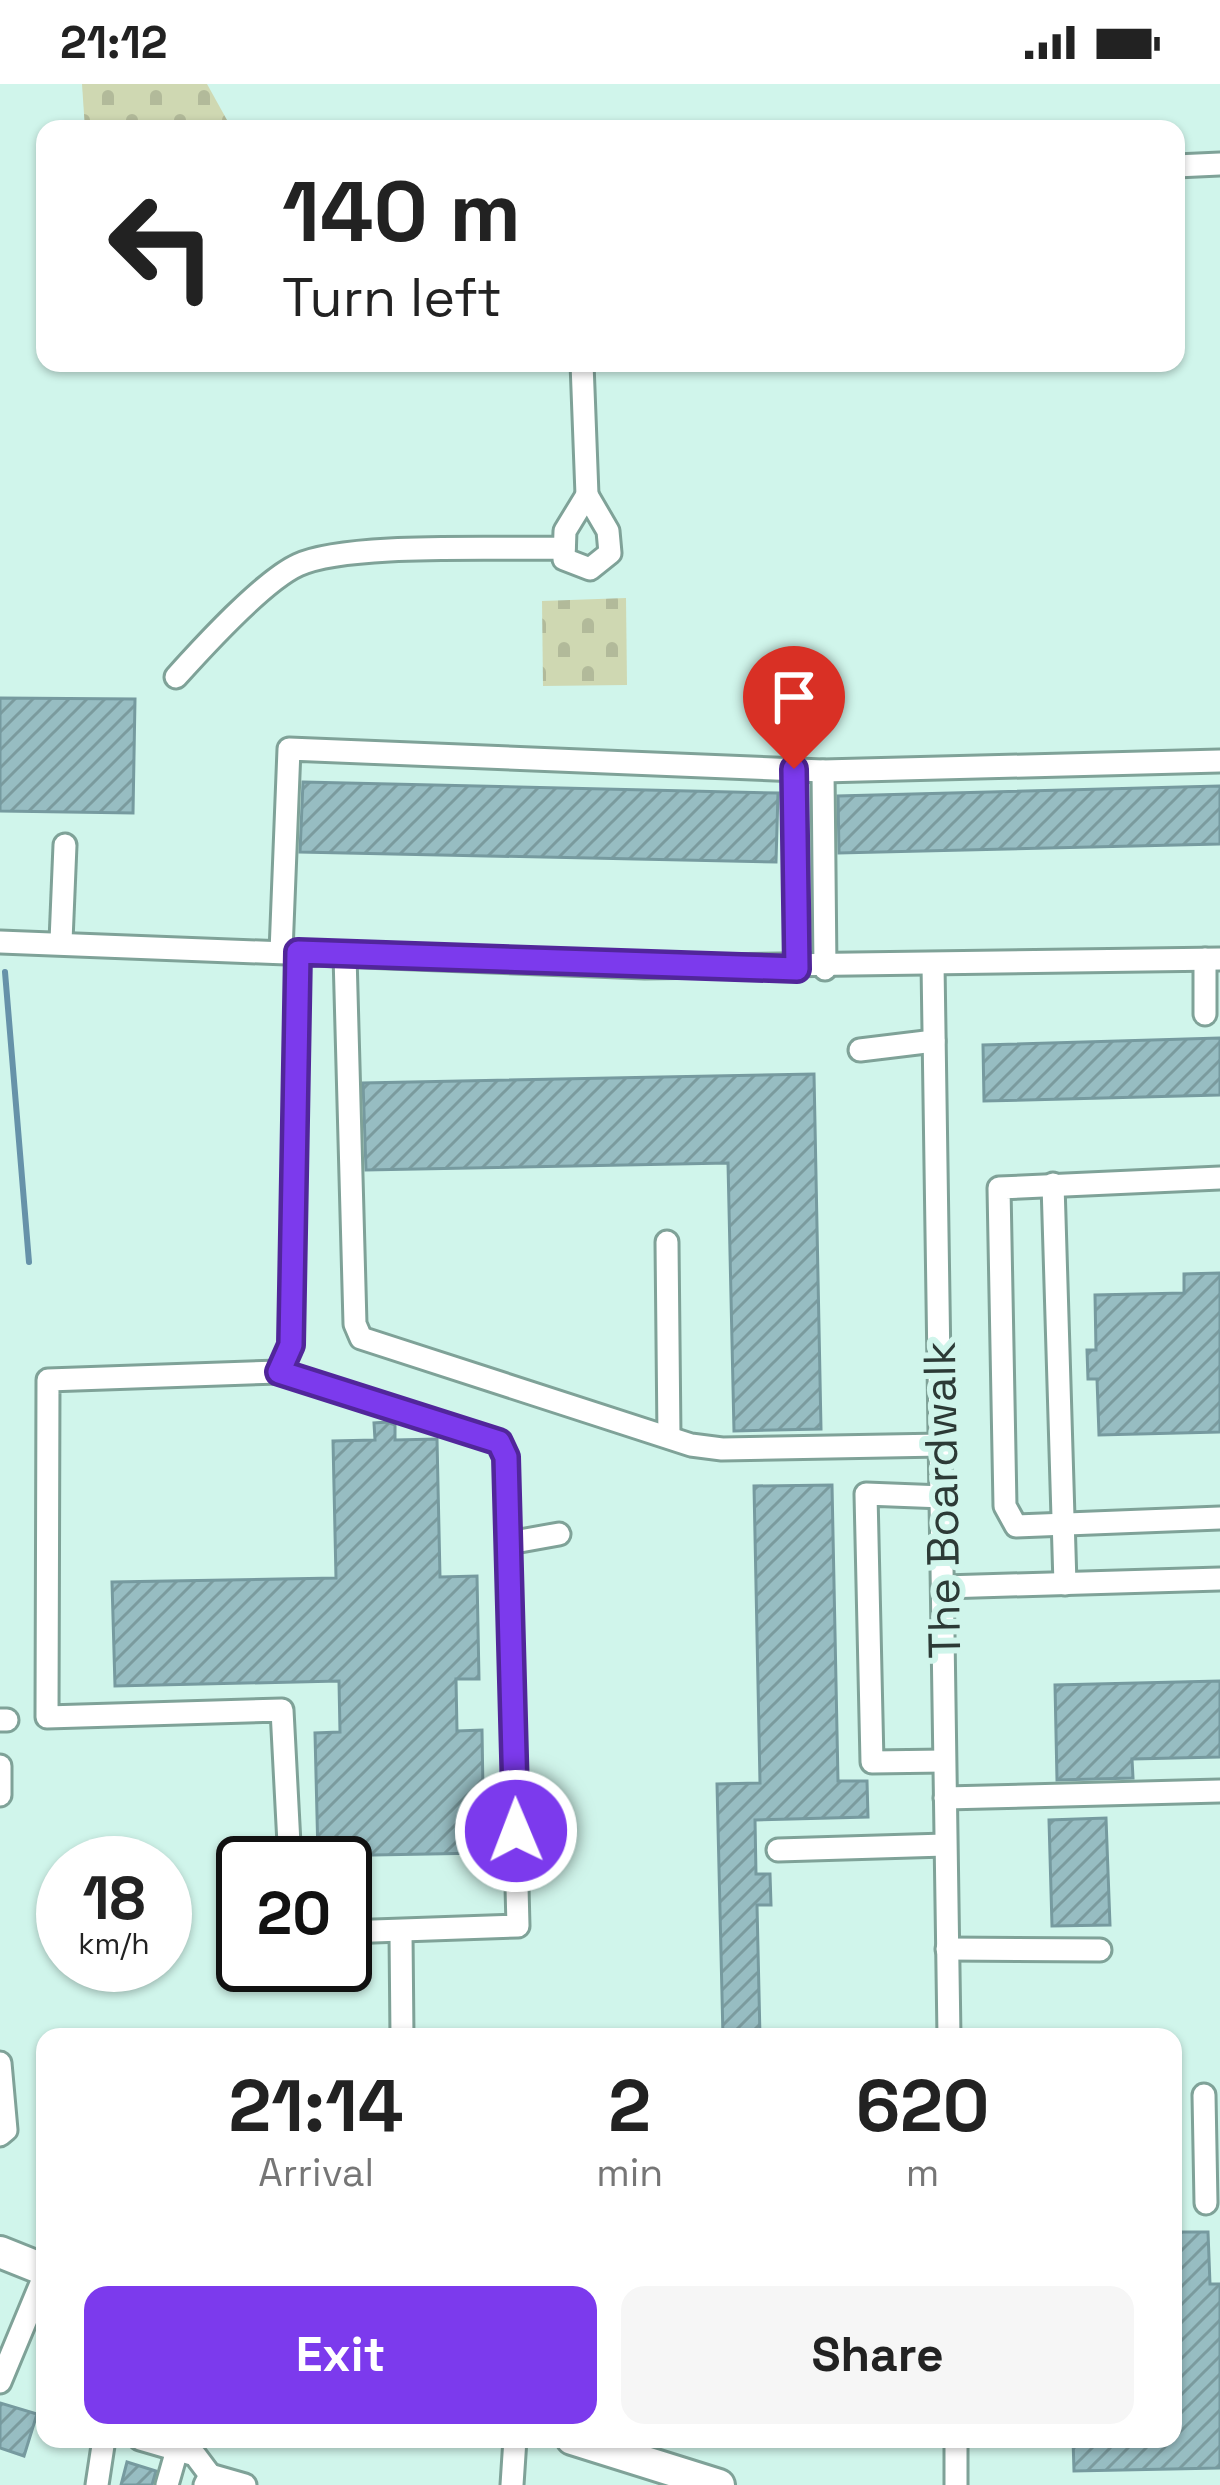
<!DOCTYPE html>
<html lang="en">
<head>
<meta charset="utf-8">
<style>
	body { margin:0; font-family:"Space Grotesk",sans-serif; background:#f6f6f6; color:#222; height:100vh; display:flex; flex-direction:column; font-size:45px; white-space:nowrap }
	* { box-sizing:border-box; margin:0 }
	p { font-size:39px; color:#767676 }
	.icon { flex:none; width:66px; height:66px; fill:none; stroke:currentColor; stroke-width:2; stroke-linecap:round; stroke-linejoin:round }
	.map { position:relative; flex:1; overflow:hidden }
	.panel { position:absolute; left:36px; top:1944px; width:1146px; height:420px; display:flex; flex-direction:column; background:#fff; border-radius:24px; box-shadow:0 3px 9px #0004 }
	.panel>* { flex:none }
	.guide { position:absolute; left:36px; top:36px; width:1149px; height:252px; border-radius:24px; box-shadow:0 3px 9px #0004; background:#fff; color:#222; overflow:hidden }
	.speed { position:absolute; left:36px; top:1752px; display:flex; gap:24px; font-size:60px; font-weight:700; text-align:center }
	.speed>* { display:grid; place-content:center; width:156px; height:156px; border-radius:50%; background:#fff; box-shadow:0 3px 9px #0004; line-height:1 }
	.speed small { font-size:30px; font-weight:400 }
	.speed .limit { border:6px solid #111; border-radius:18px; background:#fff; color:#111 }
	.pin { position:absolute; display:grid; place-items:center; width:102px; height:102px; color:#fff; margin:-123px -51px; border-radius:50% 50% 50% 0; rotate:-45deg; box-shadow:0 0 12px #0007 }
	.pin .icon { rotate:45deg }
	.me { position:absolute; width:132px; margin:-66px; rotate:359deg; stroke-linejoin:round; filter:drop-shadow(0 0 9px #0008) }
	.turn { display:flex; align-items:center; gap:42px; height:252px; padding:0 48px; font-size:54px }
	.turn .icon { width:156px; height:156px; stroke-width:2.5 }
	.turn b { display:block; font-size:84px; line-height:102px }
	.eta { display:flex; justify-content:space-evenly; align-items:center; height:204px; text-align:center }
	.eta b { font-size:72px; font-weight:700; line-height:84px }
	.button { display:flex; gap:24px; margin-top:auto; padding:24px 48px }
	.button a { flex:1; height:138px; border-radius:24px; background:#7c3aed; color:#fff; font-size:48px; font-weight:700; line-height:138px; text-align:center }
	.button a+a { background:#f6f6f6; color:#222 }
	.status { display:flex; justify-content:space-between; align-items:center; height:84px; padding:0 60px; background:#fff; direction:ltr }
	.status svg { height:33px; fill:currentColor }
	.map>svg:first-child { display:block }
	.cemetery { fill:url(#cemetery-stones) }
	.lines { fill:none; stroke-linecap:round; stroke-linejoin:round }
	.stream { stroke:#6692a9; stroke-width:6 }
	.building { fill:url(#building-hatch); stroke:#769a9f; stroke-width:3 }
	.minor-casing { stroke:#7fa298; stroke-width:27 }
	.highway-casing { stroke:#7fa298; stroke-width:36 }
	.minor { stroke:#fff; stroke-width:21 }
	.highway { stroke:#fff; stroke-width:30 }
	.route-casing { stroke:#51269a; stroke-width:30 }
	.route { stroke:#7c3aed; stroke-width:21 }
	.labels { text-anchor:middle; dominant-baseline:central; stroke-width:12; stroke-linejoin:round; paint-order:stroke }
	.street-label { font-size:45px; fill:#2c3a36; stroke:#d0f5eb }
</style>
</head>
<body>
<div class="status"><b>21:12</b><svg viewBox="0 0 49 12"><path d="M0 12V9h3v3zM5 12V6h3v6zM10 12V3h3v9zM15 12V0h3v12zM26 1h20v11H26zM47 4h2v5h-2z"/></svg></div>
<div class="map">
<svg width="1220" height="2401" viewBox="0 0 1220 2401">
	<defs>
		<pattern id="cemetery-stones" width="16" height="16" patternUnits="userSpaceOnUse" patternTransform="scale(3)"><rect width="16" height="16" fill="#cfd8b2"/><path d="M2 7V4a2 2 0 0 1 4 0v3zM10 15v-3a2 2 0 0 1 4 0v3z" fill="#b2ba9a"/></pattern>
		<pattern id="building-hatch" width="6" height="6" patternUnits="userSpaceOnUse" patternTransform="scale(3)"><rect width="6" height="6" fill="#97bdc2"/><path d="M-1 1l2-2M0 6l6-6M5 7l2-2" fill="none" stroke="#7b9b9e"/></pattern>
	</defs>
	<rect width="100%" height="100%" fill="#d0f5eb"/>
	<g class="cemetery">
		<polygon points="82,0 207,0 232,45 85,45"/>
		<polygon points="626,514 627,601 543,602 542,517"/>
	</g>
	<g class="lines">
		<polyline class="stream" points="5,888 29,1178"/>
	</g>
	<g class="building">
		<polygon points="0,614 135,615 133,729 0,727"/>
		<polygon points="303,698 778,709 776,778 300,768"/>
		<polygon points="1220,702 1220,760 839,769 838,712"/>
		<polygon points="1220,954 1220,1011 984,1017 983,961"/>
		<polygon points="814,990 821,1345 734,1347 728,1079 366,1086 363,999"/>
		<polygon points="1220,1189 1220,1348 1099,1351 1097,1295 1088,1295 1087,1266 1096,1266 1095,1211 1184,1209 1184,1190"/>
		<polygon points="388,1338 395,1341 395,1356 437,1355 440,1493 477,1492 479,1595 456,1595 457,1647 482,1646 484,1769 318,1772 315,1649 340,1648 339,1597 115,1602 112,1498 336,1494 333,1357 375,1356 374,1339"/>
		<polygon points="832,1401 838,1697 867,1697 868,1733 755,1736 756,1790 770,1790 771,1821 757,1821 760,1953 723,1953 717,1700 760,1699 754,1402"/>
		<polygon points="1220,1597 1220,1673 1132,1675 1133,1694 1057,1696 1055,1601"/>
		<polygon points="1106,1734 1110,1841 1052,1842 1049,1736"/>
		<polygon points="1173,2148 1208,2148 1210,2200 1220,2200 1220,2384 1074,2387 1073,2355 1173,2355"/>
		<polygon points="0,2319 37,2330 24,2372 0,2364"/>
		<polygon points="127,2378 156,2387 152,2401 121,2401"/>
	</g>
	<g class="lines">
		<defs>
			<g id="minor">
				<polyline points="1176,82 1220,80"/>
				<polyline points="582,279 587,411"/>
				<polygon points="587,411 608,447 610,469 590,485 564,475 565,447"/>
				<path d="M 176,593 C 203,563 263,497 298,481 C 347,458 503,466 564,464"/>
				<polyline points="794,685 797,885"/>
				<polyline points="823,687 825,885"/>
				<polyline points="61,857 65,761"/>
				<polyline points="0,858 645,883 1220,875"/>
				<polyline points="281,868 289,665 823,687 1220,677"/>
				<polyline points="345,871 355,1240 361,1254 691,1361 722,1365 942,1361"/>
				<polyline points="1205,875 1205,930"/>
				<polyline points="933,880 949,1953"/>
				<polyline points="860,966 934,957"/>
				<polyline points="1220,1094 999,1104 1005,1422 1016,1442 1220,1434"/>
				<polyline points="1053,1100 1065,1500"/>
				<polyline points="667,1158 669,1353"/>
				<polyline points="279,1288 291,1261 298,868"/>
				<polyline points="943,1413 866,1410 872,1678 944,1677"/>
				<polyline points="509,1459 559,1450"/>
				<polyline points="944,1503 1220,1495"/>
				<polyline points="0,1636 7,1636"/>
				<polyline points="0,1682 0,1711"/>
				<polyline points="945,1714 1220,1707"/>
				<polyline points="778,1766 945,1761"/>
				<polyline points="290,1779 282,1626 47,1633 48,1296 279,1288 499,1358 506,1373 518,1842 345,1848"/>
				<polyline points="401,1850 402,1953"/>
				<polyline points="947,1865 1100,1866"/>
				<polyline points="0,1979 6,2046 0,2051"/>
				<polyline points="1204,2011 1206,2119"/>
				<polyline points="0,2298 45,2190"/>
				<polyline points="140,2355 195,2371 210,2391 205,2401"/>
				<polyline points="956,2355 956,2401"/>
				<polyline points="210,2391 245,2401"/>
				<polyline points="97,2401 104,2355"/>
				<polyline points="167,2401 177,2366"/>
				<polyline points="512,2401 515,2355"/>
			</g>
			<g id="highway">
				<polyline points="0,2168 45,2186"/>
				<polyline points="572,2355 719,2401"/>
			</g>
		</defs>
		<use href="#minor" class="minor-casing"/>
		<use href="#highway" class="highway-casing"/>
		<use href="#minor" class="minor"/>
		<use href="#highway" class="highway"/>
	</g>
	<g class="lines">
		<defs>
			<polyline id="route" points="516,1747 506,1373 499,1358 279,1288 291,1261 298,868 797,885 794,685"/>
		</defs>
		<use href="#route" class="route-casing"/>
		<use href="#route" class="route"/>
	</g>
	<g class="labels">
		<g class="street-label">
			<text transform="translate(942 1416) rotate(-91)">The Boardwalk</text>
		</g>
	</g>
</svg>
<div class="speed"><div>18<small>km/h</small></div><div class="limit">20</div></div>
<div class="pin" style="left:794px;top:685px;background:#d93025"><svg class="icon" aria-label="arrive" viewBox="0 0 24 24"><path d="M6 21V4h12l-3 4 3 4H6"/></svg></div>
<svg class="me" style="left:516px;top:1747px" viewBox="-20 -20 40 40"><circle r="17" fill="#7c3aed" stroke="#fff" stroke-width="3"/><path d="M0-11L8 9 0 5-8 9z" fill="#fff"/></svg>
<div class="guide">
<div class="turn"><svg class="icon" aria-label="left" viewBox="0 0 24 24"><path d="M17 20v-9H6M10 6l-5 5 5 5"/></svg><div><b>140 m</b>Turn left</div></div>
</div>
<section class="panel">
<div class="eta">
<div><b>21:14</b><p>Arrival</p></div>
<div><b>2</b><p>min</p></div>
<div><b>620</b><p>m</p></div>
</div>
<div class="button"><a>Exit</a><a>Share</a></div>
</section>
</div>
</body>
</html>
